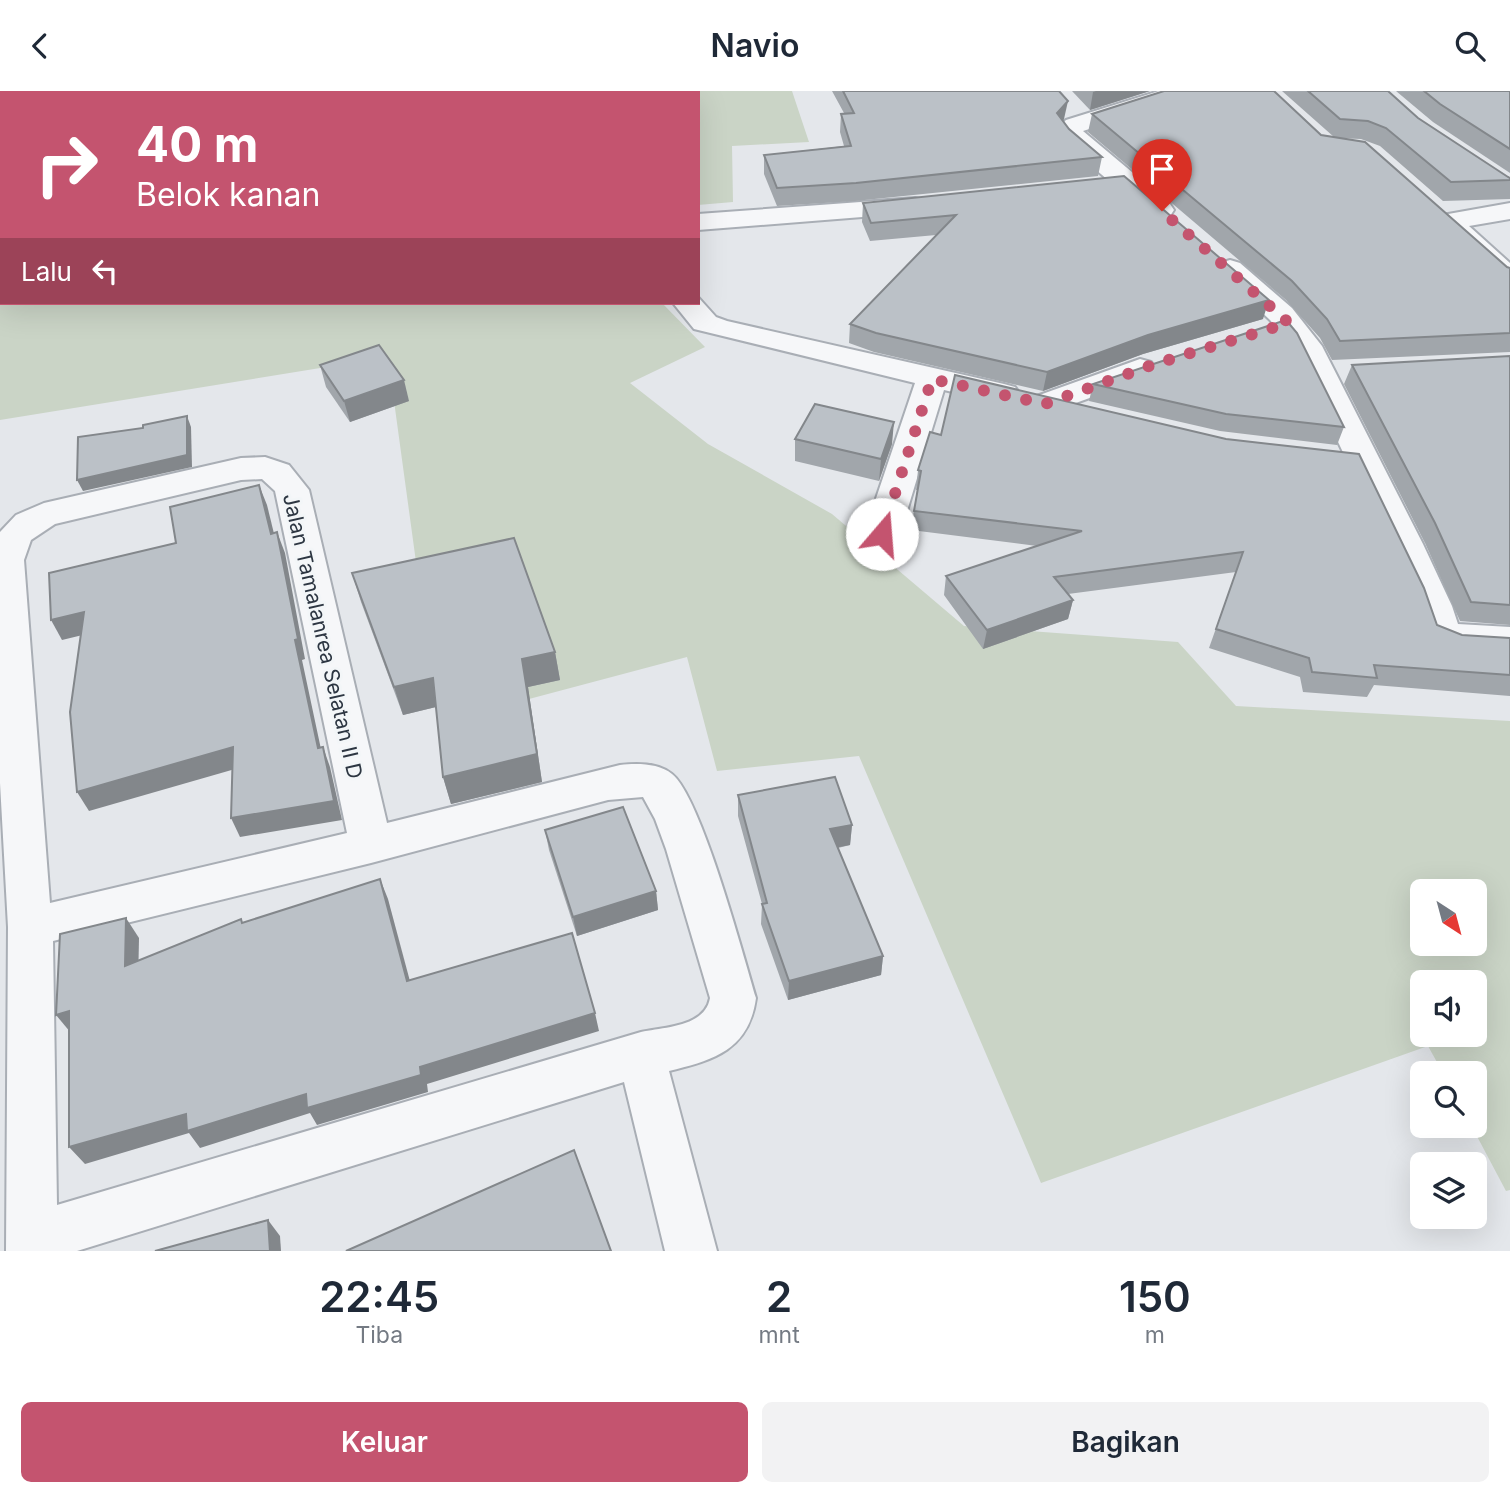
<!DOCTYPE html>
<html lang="id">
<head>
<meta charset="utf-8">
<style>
	body { margin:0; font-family:Inter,sans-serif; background:#f2f2f3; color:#1f2937; height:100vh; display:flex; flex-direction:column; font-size:26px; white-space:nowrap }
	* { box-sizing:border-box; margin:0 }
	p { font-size:23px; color:#747a83 }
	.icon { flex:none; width:38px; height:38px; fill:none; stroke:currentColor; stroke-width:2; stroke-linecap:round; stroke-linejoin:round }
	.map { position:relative; height:1160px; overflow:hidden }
	.details { display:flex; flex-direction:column; background:#fff; flex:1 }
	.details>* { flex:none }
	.top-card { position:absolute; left:0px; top:0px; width:700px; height:214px; box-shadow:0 7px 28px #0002; background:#c4546f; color:#fff; overflow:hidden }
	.needle { width:46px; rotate:144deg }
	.tools { position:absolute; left:1410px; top:788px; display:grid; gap:14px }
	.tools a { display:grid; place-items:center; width:77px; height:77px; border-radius:10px; background:#fff; box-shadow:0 7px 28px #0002; font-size:35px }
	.pin { position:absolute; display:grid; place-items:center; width:60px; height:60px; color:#fff; margin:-72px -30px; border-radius:50% 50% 50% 0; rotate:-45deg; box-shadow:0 0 7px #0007 }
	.pin .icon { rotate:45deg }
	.me { position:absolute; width:77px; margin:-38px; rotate:18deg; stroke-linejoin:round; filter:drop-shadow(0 0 5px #0008) }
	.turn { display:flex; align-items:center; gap:24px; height:147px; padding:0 21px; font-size:32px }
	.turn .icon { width:91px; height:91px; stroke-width:2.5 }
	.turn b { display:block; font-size:49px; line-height:60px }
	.then { display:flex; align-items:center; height:66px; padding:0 21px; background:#0003; gap:14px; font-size:26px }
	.eta { display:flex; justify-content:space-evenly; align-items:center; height:119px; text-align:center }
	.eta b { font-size:42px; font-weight:600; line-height:49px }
	.primary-button { display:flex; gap:14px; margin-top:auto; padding:14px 21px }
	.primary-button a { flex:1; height:80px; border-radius:10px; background:#c4546f; color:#fff; font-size:28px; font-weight:600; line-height:80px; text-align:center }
	.primary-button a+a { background:#f2f2f3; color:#1f2937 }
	header { display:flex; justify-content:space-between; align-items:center; height:91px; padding:0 21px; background:#fff; font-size:32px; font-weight:600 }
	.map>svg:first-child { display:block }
	.green { fill:#cad4c6; fill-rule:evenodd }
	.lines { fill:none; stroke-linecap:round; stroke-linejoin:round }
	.minor-casing { stroke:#a9aeb5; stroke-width:4 }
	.minor { fill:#f6f7f9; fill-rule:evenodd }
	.wall { fill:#a1a6ab }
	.shaded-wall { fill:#83878b }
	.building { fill:#bbc1c7; stroke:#83878b; stroke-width:2 }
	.route { stroke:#c4546f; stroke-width:12; stroke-dasharray:0 21.6 }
	.labels { text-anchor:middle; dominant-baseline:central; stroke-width:6; stroke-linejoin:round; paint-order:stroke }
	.street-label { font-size:21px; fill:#2d3642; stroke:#f3f6f8 }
</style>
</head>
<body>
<header><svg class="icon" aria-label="back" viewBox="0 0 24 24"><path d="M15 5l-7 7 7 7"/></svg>Navio<svg class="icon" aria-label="search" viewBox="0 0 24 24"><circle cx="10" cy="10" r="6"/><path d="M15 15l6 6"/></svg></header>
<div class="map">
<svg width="1510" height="1160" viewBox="0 0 1510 1160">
	<rect width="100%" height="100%" fill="#e4e7eb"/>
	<path class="green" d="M 0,0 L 792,0 L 809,51 L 732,55 L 733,111 L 698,114 L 698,2 L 2,2 L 2,212 L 662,212 L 705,256 L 630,292 L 708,353 L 832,423 L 964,535 L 1178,551 L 1236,615 L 1510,630 L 1510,1099 L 1506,1100 L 1471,1034 L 1475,1034 L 1475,982 L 1443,982 L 1428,955 L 1041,1092 L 859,665 L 717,680 L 687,566 L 529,608 L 419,493 L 388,266 L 0,329 ZM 1423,800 L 1475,800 L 1475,852 L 1423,852 ZM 1423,891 L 1475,891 L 1475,943 L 1423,943 Z"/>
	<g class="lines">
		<defs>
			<g id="minor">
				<polygon points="1159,0 1196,0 1193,5 1083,40 1170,113 1174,119 1170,125 1160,127 1150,125 1067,54 1056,39 1066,29"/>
				<polygon points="915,107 925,109 929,115 925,121 698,139 698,123"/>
				<polygon points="1510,112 1510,128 1469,135 1510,172 1510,196 1500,193 1433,131 1437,125"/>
				<polygon points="1230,169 1240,172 1292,217 1322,255 1423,453 1452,515 1458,533 1510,536 1510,564 1451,561 1429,553 1416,515 1387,453 1293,257 1270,229 1216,178 1220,172"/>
				<polygon points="698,206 716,226 727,230 1004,293 1015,296 1020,303 1015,310 1004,313 944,299 900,443 894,452 882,455 870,452 864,443 915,292 694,238 673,212 698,212"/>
				<polygon points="1140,268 1151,271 1156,278 1151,285 1045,323 1034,320 1029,313 1034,306"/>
				<path d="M 265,366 L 289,374 L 309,399 L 387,732 L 620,674 C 636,672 659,672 672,683 C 701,706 743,864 756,907 C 749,958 715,969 669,980 L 717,1160 L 665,1160 L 624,991 L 77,1160 L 6,1160 L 8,836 L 0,692 L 0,441 L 16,424 L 44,412 L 241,367 ZM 262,388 L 275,400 L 347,742 L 50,812 L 24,469 L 31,449 L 55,433 L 241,389 ZM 643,706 L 655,728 L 666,758 L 710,907 C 705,936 664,936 641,941 L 57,1114 L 53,850 L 371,772 L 608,709 Z"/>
			</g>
		</defs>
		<use href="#minor" class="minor-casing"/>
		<use href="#minor" class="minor"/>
	</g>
	<g class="wall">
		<polygon points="832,0 1059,0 1064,28 1063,30 1069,38 1102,66 1098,85 855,110 777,115 764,83 764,64 844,55 840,41 841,23 844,22"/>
		<polygon points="1072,0 1150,0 1090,19"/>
		<polygon points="1282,0 1388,0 1418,27 1508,86 1510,87 1510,108 1443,110 1380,55 1361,48 1336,47 1507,176 1510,177 1510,261 1332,269 1320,247 1286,209 1088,41 1092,23 1334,46"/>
		<polygon points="1396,0 1510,0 1510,82 1433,31"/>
		<polygon points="1124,85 1263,228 1143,263 1043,300 874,261 849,252 850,233 936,144 870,150 862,131 863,112"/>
		<polygon points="1510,265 1510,534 1460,530 1425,452 1344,293 1352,274"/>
		<polygon points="320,274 409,310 350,331 326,296"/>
		<polygon points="1093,293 1344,336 1337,354 1220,340 1089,310"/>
		<polygon points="930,341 1462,544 1510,547 1510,605 1374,594 1367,606 1303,601 1300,586 1209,557 1236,481 1068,503 1073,509 1068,528 983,558 944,504 946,485 1037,455 911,439 917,399 916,399 918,379"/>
		<polygon points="795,348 892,353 879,390 795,370"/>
		<polygon points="352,482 555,561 560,589 528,596 542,691 451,713 443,686 436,616 403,624 361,511"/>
		<polygon points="738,704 852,734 850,754 838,757 883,865 881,884 788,909 761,833 762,813 738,725"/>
		<polygon points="545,739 656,800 658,819 577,845 549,759"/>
	</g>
	<g class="shaded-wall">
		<polygon points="1096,0 1150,0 1090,19 1093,1"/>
		<polygon points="1068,10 1064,28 1054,41 1057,22"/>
		<polygon points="1269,209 1263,228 1143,263 1043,300 1047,281 1148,244"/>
		<polygon points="404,289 409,310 350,331 344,310"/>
		<polygon points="187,325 191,336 192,376 83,400 77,389"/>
		<polygon points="894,331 892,353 879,390 881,368"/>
		<polygon points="259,394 267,414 279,463 271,443"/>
		<polygon points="277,441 285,462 305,568 302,569 325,677 318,657 295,549"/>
		<polygon points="1073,509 1068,528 983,558 987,539"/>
		<polygon points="84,521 95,541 62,549 51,529"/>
		<polygon points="555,561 560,589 528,596 542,691 451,713 443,686 522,568"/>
		<polygon points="433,587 440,615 403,624 394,596"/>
		<polygon points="233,656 242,676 89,720 77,701"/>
		<polygon points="323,656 330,676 342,729 240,746 231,727"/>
		<polygon points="852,734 850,754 829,758 830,738"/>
		<polygon points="380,788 388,808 415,909 407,890"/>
		<polygon points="656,800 658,819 577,845 573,826"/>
		<polygon points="126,827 139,847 138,894 125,875"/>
		<polygon points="883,865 881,884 788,909 789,890"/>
		<polygon points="69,920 71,942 56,924"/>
		<polygon points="595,922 599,940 427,993 428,1001 317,1034 310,1022 200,1057 189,1042 85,1073 69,1056 186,1023 306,1003 420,976"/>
		<polygon points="268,1129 280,1145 281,1160 270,1160"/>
	</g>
	<g class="building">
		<polygon points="843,0 1059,0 1068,10 1057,22 1069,38 1102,66 856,92 777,97 764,64 851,55 841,23 854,22"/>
		<polygon points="1164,0 1274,0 1321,44 1365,51 1507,176 1510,177 1510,242 1340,250 1327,228 1292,190 1092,23"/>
		<polygon points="1308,0 1388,0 1418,27 1508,86 1510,87 1510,89 1451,91 1386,37 1368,30 1340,28"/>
		<polygon points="1424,0 1510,0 1510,58 1440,13"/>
		<polygon points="1124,85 1269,209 1148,244 1047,281 876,242 850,233 956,124 871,132 863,112"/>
		<polygon points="1286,229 1297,242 1344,336 1226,323 1093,293"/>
		<polygon points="379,254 404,289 344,310 320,274"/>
		<polygon points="1510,265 1510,514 1471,511 1435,432 1352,274"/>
		<polygon points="955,284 1226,348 1359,363 1424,497 1437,534 1462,544 1510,547 1510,584 1374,574 1377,587 1312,581 1309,567 1216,538 1243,461 1054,486 1073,509 987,539 946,485 1082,440 914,420 921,380 918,379 930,341 941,344"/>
		<polygon points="815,313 894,331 881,368 795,348"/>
		<polygon points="187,325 187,364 77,389 78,346 143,337 143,334"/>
		<polygon points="259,394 271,443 277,441 298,548 295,549 318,657 323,656 334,710 231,727 233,656 77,701 70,621 84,521 51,529 49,482 176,452 170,416"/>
		<polygon points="514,447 555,561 522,568 537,663 443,686 433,587 394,596 352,482"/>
		<polygon points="835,686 852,734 830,738 883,865 789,890 762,813 767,812 738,704"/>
		<polygon points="623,716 656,800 573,826 545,739"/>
		<polygon points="380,788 407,890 572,842 595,922 420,976 421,984 307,1017 306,1003 187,1040 186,1023 69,1056 69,920 56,924 60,843 126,827 125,875 241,828 242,832"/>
		<polygon points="574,1059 611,1160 346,1160"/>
		<polygon points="268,1129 270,1160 155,1160"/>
	</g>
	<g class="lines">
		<polyline class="route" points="882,443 932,288 1045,313 1155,273 1289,232 1162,120"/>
	</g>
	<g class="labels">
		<g class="street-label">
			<text transform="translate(323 545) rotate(77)">Jalan Tamalanrea Selatan II D</text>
		</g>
	</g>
</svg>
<div class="tools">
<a><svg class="needle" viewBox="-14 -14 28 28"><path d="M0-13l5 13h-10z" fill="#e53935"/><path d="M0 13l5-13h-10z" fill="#747a83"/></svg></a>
<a><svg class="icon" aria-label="sound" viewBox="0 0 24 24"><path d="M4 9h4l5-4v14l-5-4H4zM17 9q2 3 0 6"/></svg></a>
<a><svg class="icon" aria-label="search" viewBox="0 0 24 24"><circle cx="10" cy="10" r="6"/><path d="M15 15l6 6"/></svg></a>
<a><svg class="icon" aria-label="layers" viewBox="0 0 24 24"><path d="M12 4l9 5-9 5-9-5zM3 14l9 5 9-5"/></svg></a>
</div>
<div class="pin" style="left:1162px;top:120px;background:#d93025"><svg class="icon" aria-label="arrive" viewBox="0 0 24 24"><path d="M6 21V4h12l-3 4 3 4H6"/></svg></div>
<svg class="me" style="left:882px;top:443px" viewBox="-20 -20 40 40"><circle r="19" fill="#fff"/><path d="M0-13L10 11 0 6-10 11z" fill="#c4546f"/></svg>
<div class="top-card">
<div class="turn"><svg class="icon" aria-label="right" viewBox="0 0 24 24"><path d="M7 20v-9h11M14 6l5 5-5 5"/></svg><div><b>40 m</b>Belok kanan</div></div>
<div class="then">Lalu<svg class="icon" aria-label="left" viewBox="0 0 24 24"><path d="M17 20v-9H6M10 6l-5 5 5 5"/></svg></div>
</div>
</div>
<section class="details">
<div class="eta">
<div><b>22:45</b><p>Tiba</p></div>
<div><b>2</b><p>mnt</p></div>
<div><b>150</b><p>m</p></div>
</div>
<div class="primary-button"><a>Keluar</a><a>Bagikan</a></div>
</section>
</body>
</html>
